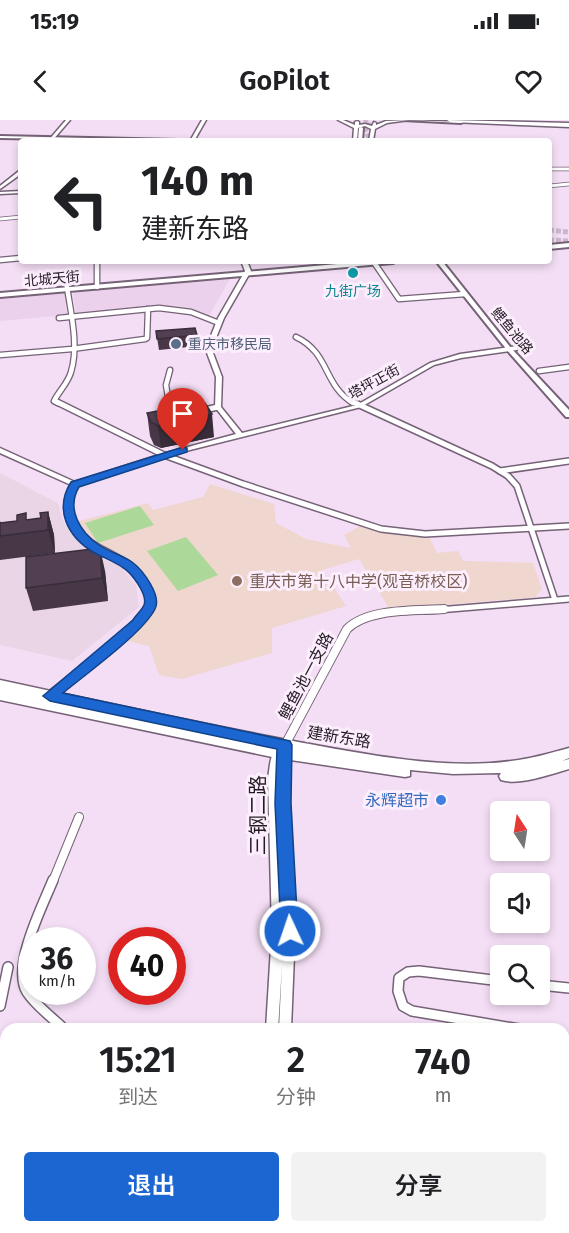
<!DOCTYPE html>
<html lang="zh">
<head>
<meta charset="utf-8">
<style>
	body { margin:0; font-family:"Fira Sans","Noto Sans SC",sans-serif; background:#f2f2f2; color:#202124; height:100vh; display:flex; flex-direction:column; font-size:22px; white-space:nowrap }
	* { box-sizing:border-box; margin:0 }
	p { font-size:20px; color:#757577 }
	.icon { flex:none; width:33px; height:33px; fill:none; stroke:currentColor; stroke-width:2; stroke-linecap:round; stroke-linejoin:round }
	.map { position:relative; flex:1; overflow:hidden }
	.drawer { position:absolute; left:0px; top:903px; width:570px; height:210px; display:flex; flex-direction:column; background:#fff; border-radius:18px 18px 0 0; box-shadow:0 3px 9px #0003 }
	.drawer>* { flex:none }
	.guide { position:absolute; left:18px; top:18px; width:534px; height:126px; border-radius:6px; box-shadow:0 3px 9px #0003; background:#fff; color:#202124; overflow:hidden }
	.needle { width:39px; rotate:348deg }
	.controls { position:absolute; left:490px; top:681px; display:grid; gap:12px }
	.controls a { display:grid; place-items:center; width:60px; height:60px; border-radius:6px; background:#fff; box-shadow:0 3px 9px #0003; font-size:30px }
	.speed { position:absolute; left:18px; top:807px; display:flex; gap:12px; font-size:30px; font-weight:700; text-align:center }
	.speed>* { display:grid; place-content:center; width:78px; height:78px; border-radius:50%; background:#fff; box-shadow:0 3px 9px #0003; line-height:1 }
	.speed small { font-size:15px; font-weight:400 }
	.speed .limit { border:9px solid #d22; background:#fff; color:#111 }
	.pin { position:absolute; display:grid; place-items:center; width:51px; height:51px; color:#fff; margin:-62px -26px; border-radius:50% 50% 50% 0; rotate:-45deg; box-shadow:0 0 6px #0007 }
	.pin .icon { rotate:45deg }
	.me { position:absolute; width:66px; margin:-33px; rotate:357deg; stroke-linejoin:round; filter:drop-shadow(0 0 4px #0008) }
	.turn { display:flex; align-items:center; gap:21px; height:126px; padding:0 24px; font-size:27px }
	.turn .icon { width:78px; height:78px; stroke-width:2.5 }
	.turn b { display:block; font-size:42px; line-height:51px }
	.eta { display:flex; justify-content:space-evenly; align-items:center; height:102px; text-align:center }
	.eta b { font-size:36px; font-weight:600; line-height:42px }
	.cta { display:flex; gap:12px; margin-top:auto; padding:12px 24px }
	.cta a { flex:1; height:69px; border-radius:6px; background:#1c66d1; color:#fff; font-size:24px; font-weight:600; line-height:69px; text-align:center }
	.cta a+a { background:#f2f2f2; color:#202124 }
	.status { display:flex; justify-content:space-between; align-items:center; height:42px; padding:0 30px; background:#fff; direction:ltr }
	.status svg { height:16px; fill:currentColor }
	header { display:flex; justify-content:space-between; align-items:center; height:78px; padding:0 24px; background:#fff; font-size:27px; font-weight:600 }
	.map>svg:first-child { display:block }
	.built { fill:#ecd1ed }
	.education { fill:#efd6ce }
	.medical { fill:#e9d5e5 }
	.green { fill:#acd899 }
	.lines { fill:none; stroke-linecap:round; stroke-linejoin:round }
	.secondary-tunnel { stroke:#cab7cb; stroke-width:5; stroke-dasharray:5 2; stroke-linecap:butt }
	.primary-tunnel { stroke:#cab7cb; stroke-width:6; stroke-dasharray:6 3; stroke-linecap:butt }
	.minor-far4-casing { stroke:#756276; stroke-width:4.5 }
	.minor-far3-casing { stroke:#756276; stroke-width:7 }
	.minor-far2-casing { stroke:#756276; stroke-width:8 }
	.minor-far1-casing { stroke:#756276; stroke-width:10 }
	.minor-casing { stroke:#756276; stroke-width:12 }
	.tertiary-casing { stroke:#756276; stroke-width:3 }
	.secondary-casing { stroke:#756276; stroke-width:4 }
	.primary-casing { stroke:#756276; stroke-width:3 }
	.trunk-casing { stroke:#756276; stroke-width:3 }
	.minor-far4 { stroke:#fff; stroke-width:3 }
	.minor-far3 { stroke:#fff; stroke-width:4.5 }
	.minor-far2 { stroke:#fff; stroke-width:5 }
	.minor-far1 { stroke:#fff; stroke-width:8 }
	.minor { stroke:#fff; stroke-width:9 }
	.tertiary { fill:#fff; fill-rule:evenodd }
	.secondary { fill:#fff; fill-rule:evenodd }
	.primary { fill:#fff; fill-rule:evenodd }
	.trunk { fill:#fff; fill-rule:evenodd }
	.wall { fill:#473747 }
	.shaded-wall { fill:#392d39 }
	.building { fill:#524052; stroke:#392d39; stroke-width:1.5 }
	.route { fill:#1c66d1; stroke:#124288; stroke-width:1.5 }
	.culture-dot { fill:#0f9aa8; stroke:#fceefc; stroke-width:2 }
	.service-dot { fill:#5c6f8a; stroke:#fceefc; stroke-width:2 }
	.education-dot { fill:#8d6e63; stroke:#fceefc; stroke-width:2 }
	.shop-dot { fill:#3f7fe0; stroke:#fceefc; stroke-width:2 }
	.labels { text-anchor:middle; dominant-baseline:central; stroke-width:6; stroke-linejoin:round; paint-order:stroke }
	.far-street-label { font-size:14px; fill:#241c24; stroke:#fceefc }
	.far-culture-label { font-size:14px; fill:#0d838f; stroke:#fceefc }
	.far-service-label { font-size:14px; fill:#4e5e75; stroke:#fceefc; text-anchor:start }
	.education-label { font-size:16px; fill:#785e54; stroke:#fceefc; text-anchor:start }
	.street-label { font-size:16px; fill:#241c24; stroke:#fceefc }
	.shop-label { font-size:16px; fill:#366cbe; stroke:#fceefc; text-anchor:end }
	.near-street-label { font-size:20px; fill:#241c24; stroke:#fceefc }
</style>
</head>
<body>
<div class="status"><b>15:19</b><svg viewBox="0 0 49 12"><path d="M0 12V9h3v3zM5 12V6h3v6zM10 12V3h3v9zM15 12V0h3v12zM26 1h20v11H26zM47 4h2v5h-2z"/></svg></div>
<header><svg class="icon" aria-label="back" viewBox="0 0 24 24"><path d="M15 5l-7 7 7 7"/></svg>GoPilot<svg class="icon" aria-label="heart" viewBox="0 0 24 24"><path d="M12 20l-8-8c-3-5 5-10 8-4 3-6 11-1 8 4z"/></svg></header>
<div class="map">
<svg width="569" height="1113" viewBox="0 0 569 1113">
	<rect width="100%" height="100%" fill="#f4def5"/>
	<g class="built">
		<polygon points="230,159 209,196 168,186 76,194 73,174 76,172"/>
		<polygon points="65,173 67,195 0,201 0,179"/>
	</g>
	<polygon class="education" points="210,364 274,384 276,403 306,419 351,428 344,415 360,406 394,414 429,417 437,433 458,431 463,441 533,443 542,469 535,477 390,490 359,439 322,450 346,486 272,508 272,533 182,559 159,555 149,526 123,520 149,496 154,487 153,471 131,444 98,426 81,411 76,402 148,383 153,390 203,377"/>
	<polygon class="medical" points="0,353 58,383 62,399 72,416 97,437 119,445 136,465 139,487 72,541 0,525"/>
	<g class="green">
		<polygon points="140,386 154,405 98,423 85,403"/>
		<polygon points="186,417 218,455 178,471 147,431"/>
	</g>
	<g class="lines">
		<g class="secondary-tunnel">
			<polyline points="366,0 365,8 370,21"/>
			<polyline points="549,110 569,112"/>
			<polyline points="549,120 569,121"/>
		</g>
		<polyline class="primary-tunnel" points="367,8 369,0"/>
		<defs>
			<g id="minor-far4">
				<polyline points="549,49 569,49"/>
				<polyline points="549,66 569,64"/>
				<polyline points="0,99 21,97"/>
			</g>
			<g id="minor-far3">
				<polyline points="0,140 21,138"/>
				<polyline points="97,141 97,167"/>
				<polyline points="373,141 399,179 465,174"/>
				<polyline points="59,198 159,188 191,192 219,203"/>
				<path d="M 296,217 C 330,233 323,265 353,283"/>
				<polyline points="0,235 72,229 145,219 147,218 148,189"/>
				<polyline points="539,251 569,247"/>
				<path d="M 58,283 L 54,281 C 59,271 68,263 71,252 C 79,226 71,194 67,167"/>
				<polyline points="169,283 166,265 170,250"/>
			</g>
			<g id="minor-far2">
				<polyline points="55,281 164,335 243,364 381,409 425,414 569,406"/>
				<polyline points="169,281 172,296"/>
				<polyline points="351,281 492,346 508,356 517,366 555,480"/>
				<polyline points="200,291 218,287"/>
				<polyline points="500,351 569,341"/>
				<polyline points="426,491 569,479"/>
			</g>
			<g id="minor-far1">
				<path d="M 285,625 L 347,509 C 368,488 415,491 444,489"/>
				<polyline points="53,761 79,697"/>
			</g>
			<g id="minor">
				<path d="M 53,760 C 43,785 11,847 27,872 C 36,886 53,898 64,909"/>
				<polyline points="501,861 419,851 408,852 399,858 398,871 403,886 412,891 519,909"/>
				<polyline points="540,865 569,868"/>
				<polyline points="0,886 8,847"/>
				<polyline points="564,971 569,973"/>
			</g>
			<g id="tertiary">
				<polygon points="66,0 70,0 52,21 48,21"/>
				<polygon points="202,0 206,0 194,21 190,21"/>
				<polygon points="338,0 343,0 355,5 355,2 357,1 359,2 359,5 365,4 372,6 374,2 376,3 376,5 386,1 409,0 387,3 375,9 373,21 369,21 371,9 365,6 358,8 357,21 353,21 354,8"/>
				<polygon points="19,51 21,51 21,54 0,69 0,66"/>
				<polygon points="21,71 21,73 0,74 0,72"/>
				<path d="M 241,141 L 247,141 L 251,151 L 224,198 L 214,223 L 213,233 L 222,257 L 221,287 L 242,313 L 357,285 L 430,243 L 460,234 L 517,226 L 520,228 L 517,230 L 461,238 L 434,245 L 361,287 L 166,336 L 78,365 C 72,376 70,385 74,397 C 82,424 113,428 133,445 C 143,453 152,468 155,480 C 142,514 79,558 49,582 L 43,582 L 41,579 L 43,576 C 70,555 99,534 124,510 C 131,503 140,495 145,486 C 148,478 145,472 140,465 C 134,456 128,448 118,442 C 107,434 93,430 83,422 C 64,407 60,385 71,365 L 0,333 L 0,328 L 75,362 L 162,334 L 236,314 L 215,287 L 216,257 L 207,233 L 208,223 L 218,198 L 245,151 Z"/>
				<path d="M 285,623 L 288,624 L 290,627 L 288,683 L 295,811 L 291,909 L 279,909 L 282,846 L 278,909 L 266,909 L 272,811 L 268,658 C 271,641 269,631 285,623 Z"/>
			</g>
			<g id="secondary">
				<polygon points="403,0 463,2 461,3"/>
				<polygon points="361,7 363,8 362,21 358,21 359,8"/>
				<polygon points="0,16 178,20 180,21 0,18"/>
				<polygon points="569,123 569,127 549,129 549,125"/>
				<polygon points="372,141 396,141 393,143 0,177 0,173"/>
				<polygon points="436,141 442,141 511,228 569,290 569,297 566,297 507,230"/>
				<polygon points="564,1035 569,1036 569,1066 564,1066"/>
				<polygon points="21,1107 51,1107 48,1113 19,1113"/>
				<polygon points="65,1107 95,1107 92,1113 63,1113"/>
			</g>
			<path id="primary" d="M 0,560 C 92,580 184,600 277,618 C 349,631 438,651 511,641 C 531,639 550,633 569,628 L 569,638 L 562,641 L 569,639 L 569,649 C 551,654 519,666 501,660 L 499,656 L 501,653 L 453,654 L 410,650 L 410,656 L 405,657 L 277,638 L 0,580 L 0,570 L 92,589 L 0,570 Z"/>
			<polygon id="trunk" points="447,0 569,3 569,7 450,2"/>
		</defs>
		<use href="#minor-far4" class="minor-far4-casing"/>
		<use href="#minor-far3" class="minor-far3-casing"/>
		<use href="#minor-far2" class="minor-far2-casing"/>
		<use href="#minor-far1" class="minor-far1-casing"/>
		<use href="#minor" class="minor-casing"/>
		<use href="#tertiary" class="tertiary-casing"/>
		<use href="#secondary" class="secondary-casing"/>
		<use href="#primary" class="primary-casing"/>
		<use href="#trunk" class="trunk-casing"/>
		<use href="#minor-far4" class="minor-far4"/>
		<use href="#minor-far3" class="minor-far3"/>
		<use href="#minor-far2" class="minor-far2"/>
		<use href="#minor-far1" class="minor-far1"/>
		<use href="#minor" class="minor"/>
		<use href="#tertiary" class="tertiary"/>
		<use href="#secondary" class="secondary"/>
		<use href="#primary" class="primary"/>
		<use href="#trunk" class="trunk"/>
	</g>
	<g class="wall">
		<polygon points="156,211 197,215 198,226 159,230"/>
		<polygon points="147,293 214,317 161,328 154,325 150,316"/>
		<polygon points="48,392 54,415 55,433 0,440 0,401 1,403 41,398"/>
		<polygon points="105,451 108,481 33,491 26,468"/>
	</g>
	<g class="shaded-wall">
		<polygon points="212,294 214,317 161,328 158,306"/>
		<polygon points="48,392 54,415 55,433 48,410"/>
		<polygon points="100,428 105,451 108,481 102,458"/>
	</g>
	<g class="building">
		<polygon points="195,208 197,215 157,219 156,211"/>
		<polygon points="198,283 205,283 212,294 158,306 151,302 147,293"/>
		<polygon points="48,392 48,410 0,416 0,403 17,401 17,395 26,393 26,400 41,398 40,393"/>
		<polygon points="100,428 102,458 26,468 26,437"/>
	</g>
	<path class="route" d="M 183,327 L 187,328 L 187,332 L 79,367 C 66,389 80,412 99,425 C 109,432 122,435 132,442 C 143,450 162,476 155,489 C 143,513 86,554 63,573 L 290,621 L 292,625 L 291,683 L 298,811 L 296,817 L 290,819 L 283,817 L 281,811 L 275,683 L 277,629 L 50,581 L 43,576 L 133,500 C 136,495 142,490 144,485 C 148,474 131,452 122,447 C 113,441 102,437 93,432 C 67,416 54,389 71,362 Z"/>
	<circle class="culture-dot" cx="353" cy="153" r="6"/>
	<circle class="service-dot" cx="176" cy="224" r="6"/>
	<circle class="education-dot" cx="237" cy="461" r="6"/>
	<circle class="shop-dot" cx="441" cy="680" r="6"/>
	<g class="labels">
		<g class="far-street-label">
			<text transform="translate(52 159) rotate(-5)">北城天街</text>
			<text transform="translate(512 211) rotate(50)">鲤鱼池路</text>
			<text transform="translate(374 262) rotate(-29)">塔坪正街</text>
		</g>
		<g class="far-culture-label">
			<text x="353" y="171">九街广场</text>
		</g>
		<g class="far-service-label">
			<text x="188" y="224">重庆市移民局</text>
		</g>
		<g class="education-label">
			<text x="249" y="461">重庆市第十八中学(观音桥校区)</text>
		</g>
		<g class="street-label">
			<text transform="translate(306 556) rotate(-62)">鲤鱼池一支路</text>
			<text transform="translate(339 617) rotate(9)">建新东路</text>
		</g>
		<g class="shop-label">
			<text x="429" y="680">永辉超市</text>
		</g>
		<g class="near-street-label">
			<text transform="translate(258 695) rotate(-90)">三钢二路</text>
		</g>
	</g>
</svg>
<div class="controls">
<a><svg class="needle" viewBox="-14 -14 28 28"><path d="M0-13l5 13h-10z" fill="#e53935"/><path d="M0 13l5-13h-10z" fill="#757577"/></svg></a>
<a><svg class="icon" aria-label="sound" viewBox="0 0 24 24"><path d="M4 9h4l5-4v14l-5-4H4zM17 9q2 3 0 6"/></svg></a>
<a><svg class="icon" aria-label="search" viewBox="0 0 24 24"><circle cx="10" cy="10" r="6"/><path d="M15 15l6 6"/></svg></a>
</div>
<div class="speed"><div>36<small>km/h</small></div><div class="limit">40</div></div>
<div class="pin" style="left:183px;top:330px;background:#d93025"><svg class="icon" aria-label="arrive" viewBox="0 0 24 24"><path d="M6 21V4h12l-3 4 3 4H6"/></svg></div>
<svg class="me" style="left:290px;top:811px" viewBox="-20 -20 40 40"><circle r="17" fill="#1c66d1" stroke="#fff" stroke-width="3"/><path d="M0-11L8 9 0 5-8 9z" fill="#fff"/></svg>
<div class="guide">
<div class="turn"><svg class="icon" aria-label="left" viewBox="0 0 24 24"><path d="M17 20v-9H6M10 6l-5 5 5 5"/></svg><div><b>140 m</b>建新东路</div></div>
</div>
<section class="drawer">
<div class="eta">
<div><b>15:21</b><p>到达</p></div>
<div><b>2</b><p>分钟</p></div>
<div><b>740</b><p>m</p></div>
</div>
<div class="cta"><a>退出</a><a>分享</a></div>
</section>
</div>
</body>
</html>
